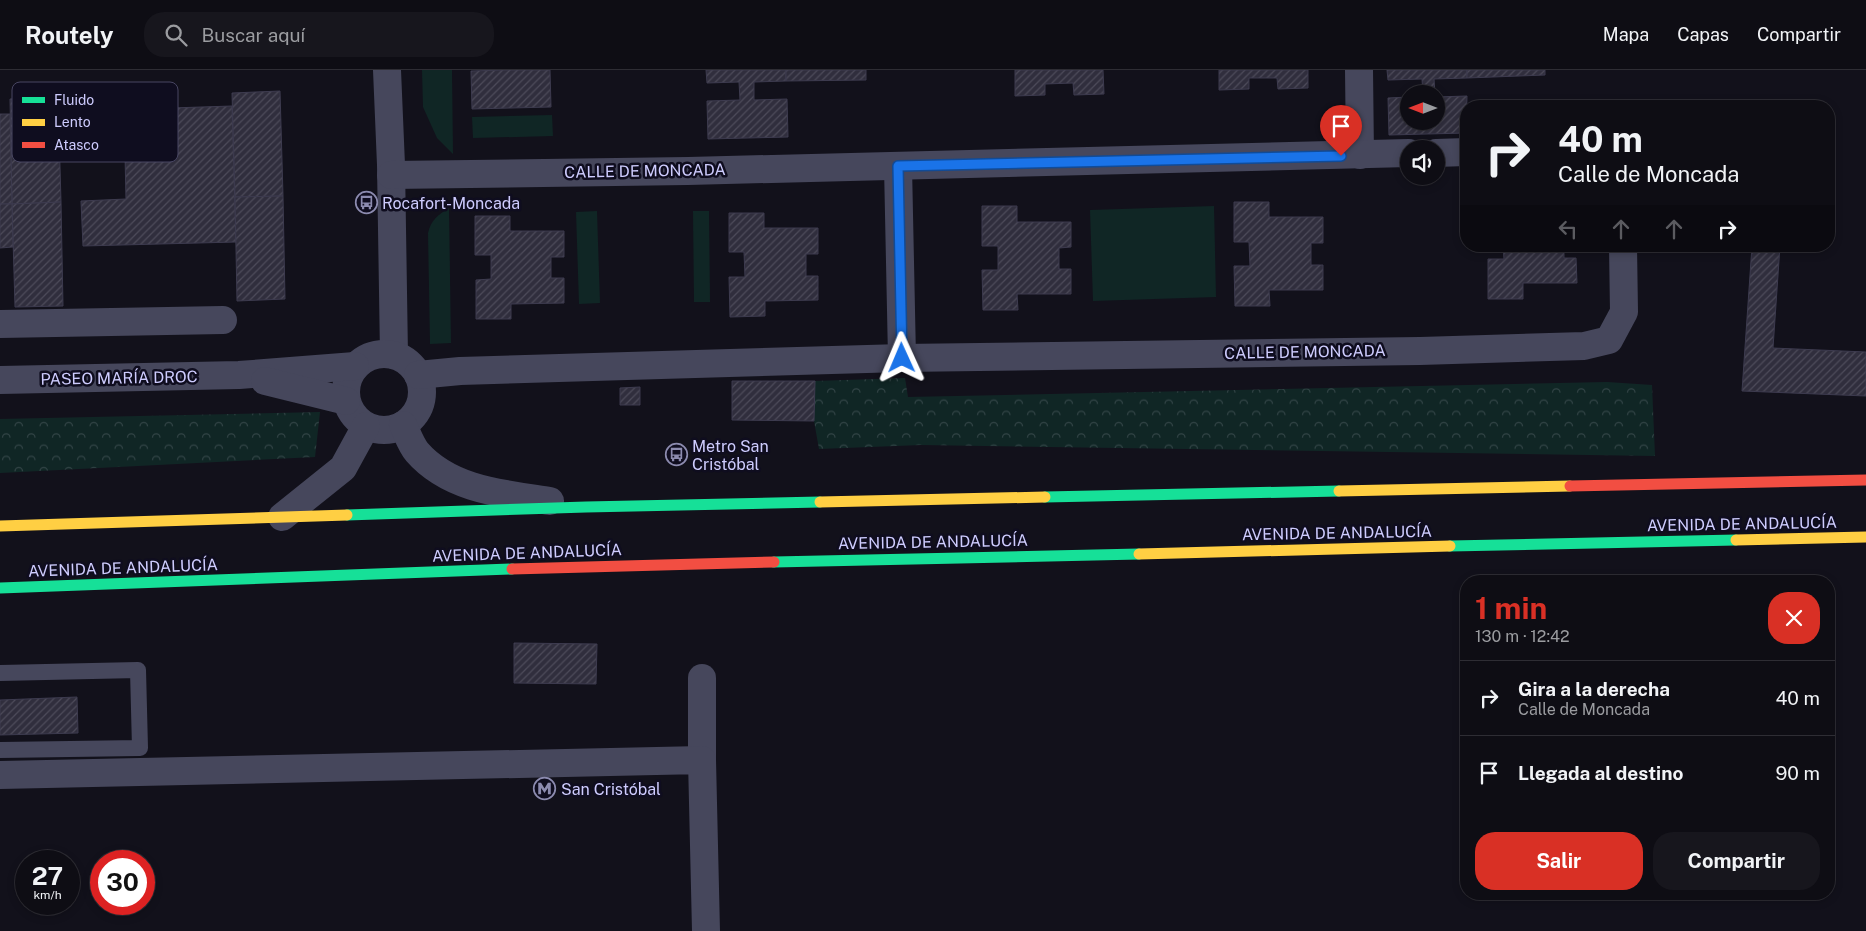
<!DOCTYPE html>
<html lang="es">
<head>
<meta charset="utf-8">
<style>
	body { margin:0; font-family:"Public Sans",sans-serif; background:#17161d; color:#f1f3f6; height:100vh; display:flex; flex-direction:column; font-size:19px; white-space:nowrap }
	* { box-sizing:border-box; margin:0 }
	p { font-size:16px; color:#9b9ca0 }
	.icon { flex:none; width:28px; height:28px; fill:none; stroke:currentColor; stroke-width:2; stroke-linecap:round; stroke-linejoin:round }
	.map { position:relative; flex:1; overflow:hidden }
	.side { position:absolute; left:1460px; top:505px; width:375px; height:325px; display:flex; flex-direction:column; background:#0e0d14; border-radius:20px; box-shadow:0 2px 8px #0003,0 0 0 1px #2e2d34 }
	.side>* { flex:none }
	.guide { position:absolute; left:1460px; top:30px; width:375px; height:152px; border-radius:20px; box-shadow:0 2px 8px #0003,0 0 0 1px #2e2d34; background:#0e0d14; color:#f1f3f6; overflow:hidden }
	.needle { width:32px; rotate:270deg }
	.buttons { position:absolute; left:1400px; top:15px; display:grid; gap:10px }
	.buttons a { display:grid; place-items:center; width:45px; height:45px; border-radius:50%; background:#0e0d14; box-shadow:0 2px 8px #0003,0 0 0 1px #2e2d34; font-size:25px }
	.speed { position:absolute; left:15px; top:780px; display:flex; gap:10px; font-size:25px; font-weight:700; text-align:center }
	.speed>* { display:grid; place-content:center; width:65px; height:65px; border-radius:50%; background:#0e0d14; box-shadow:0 2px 8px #0003,0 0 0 1px #2e2d34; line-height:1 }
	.speed small { font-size:12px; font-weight:400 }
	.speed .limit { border:8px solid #d22; background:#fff; color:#111 }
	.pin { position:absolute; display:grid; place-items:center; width:42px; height:42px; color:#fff; margin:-51px -21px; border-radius:50% 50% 50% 0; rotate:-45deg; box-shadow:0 0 5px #0007 }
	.pin .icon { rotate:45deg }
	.me { position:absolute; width:55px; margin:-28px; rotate:359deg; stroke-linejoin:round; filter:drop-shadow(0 0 4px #0008) }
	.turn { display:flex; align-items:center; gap:18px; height:105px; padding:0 15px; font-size:22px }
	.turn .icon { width:65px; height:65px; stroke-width:2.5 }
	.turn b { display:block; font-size:35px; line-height:42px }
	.lanes { display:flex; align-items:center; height:48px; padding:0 15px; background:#0003; justify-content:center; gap:25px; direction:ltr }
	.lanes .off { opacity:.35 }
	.round { display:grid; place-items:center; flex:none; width:52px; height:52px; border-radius:20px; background:#17161d }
	.head { display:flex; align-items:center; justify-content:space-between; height:85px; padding:0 15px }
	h1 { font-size:30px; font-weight:700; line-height:38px; color:#d93025 }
	.button { display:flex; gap:10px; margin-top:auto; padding:10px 15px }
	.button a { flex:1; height:58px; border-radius:20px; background:#d93025; color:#fff; font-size:20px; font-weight:700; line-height:58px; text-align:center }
	.button a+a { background:#17161d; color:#f1f3f6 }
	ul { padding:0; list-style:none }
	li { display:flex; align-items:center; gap:15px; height:75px; padding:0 15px; border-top:1px solid #2e2d34 }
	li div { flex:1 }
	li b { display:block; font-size:19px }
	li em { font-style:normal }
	header { display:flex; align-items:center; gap:30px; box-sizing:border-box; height:70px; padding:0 25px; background:#0e0d14; border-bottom:1px solid #2e2d34 }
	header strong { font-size:24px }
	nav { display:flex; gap:28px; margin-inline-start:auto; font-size:18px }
	.search { width:350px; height:45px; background:#17161d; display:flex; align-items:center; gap:12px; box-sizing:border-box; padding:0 18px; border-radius:20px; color:#9b9ca0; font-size:19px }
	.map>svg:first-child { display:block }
	.park { fill:url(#park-crowns) }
	.garden { fill:#102625 }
	.building { fill:url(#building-hatch); stroke:#3d3b4f }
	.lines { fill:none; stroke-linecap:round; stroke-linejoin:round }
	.lane { stroke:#46475c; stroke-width:16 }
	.street { stroke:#46475c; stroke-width:28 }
	.fast { stroke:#16e098; stroke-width:11 }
	.slow { stroke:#ffcf43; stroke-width:11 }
	.jam { stroke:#f24e42; stroke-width:11 }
	.route-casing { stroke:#114b97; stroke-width:12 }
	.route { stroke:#1a73e8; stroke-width:9 }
	.labels { text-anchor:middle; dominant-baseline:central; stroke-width:5; stroke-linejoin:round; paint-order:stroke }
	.street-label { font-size:16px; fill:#ceccfe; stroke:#0f0d1f }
	.poi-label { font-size:16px; fill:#ceccfe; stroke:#0f0d1f; text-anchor:start }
	.key { fill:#0f0d1f; stroke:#484662; stroke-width:1 }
	.key-label { font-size:14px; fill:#ceccfe }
</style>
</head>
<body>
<header>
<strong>Routely</strong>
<div class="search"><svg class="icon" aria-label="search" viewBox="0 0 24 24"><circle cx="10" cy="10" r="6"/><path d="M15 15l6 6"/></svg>Buscar aquí</div>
<nav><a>Mapa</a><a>Capas</a><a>Compartir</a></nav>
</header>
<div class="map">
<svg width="1866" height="861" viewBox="0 0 1866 861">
	<defs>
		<pattern id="park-crowns" width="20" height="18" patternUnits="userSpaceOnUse" patternTransform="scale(1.25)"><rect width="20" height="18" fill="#102625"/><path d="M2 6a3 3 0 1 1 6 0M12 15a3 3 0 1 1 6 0" fill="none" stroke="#324446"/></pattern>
		<pattern id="building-hatch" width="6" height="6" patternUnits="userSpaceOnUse" patternTransform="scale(1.25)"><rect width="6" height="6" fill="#302e3d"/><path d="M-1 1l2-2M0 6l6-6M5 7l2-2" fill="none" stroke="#4d4b5a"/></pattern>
	</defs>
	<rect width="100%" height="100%" fill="#12111b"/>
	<g class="park">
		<polygon points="905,308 908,327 1607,312 1652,315 1655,386 921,375 819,379 814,351 815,311"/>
		<polygon points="320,342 315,387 0,403 0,349"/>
	</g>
	<g class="garden">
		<polygon points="422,0 452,0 453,84 437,68 423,37"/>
		<polygon points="552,45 553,66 473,68 472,47"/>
		<polygon points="1214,136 1216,227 1093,231 1090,140"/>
		<path d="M 449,138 L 451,273 L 430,274 L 428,163 C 431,150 438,145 449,138 Z"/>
		<polygon points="597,141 600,233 579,234 576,142"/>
		<polygon points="693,141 709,141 710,232 694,232"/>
	</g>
	<g class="building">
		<polygon points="504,0 550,0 551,37 472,39 471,1"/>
		<polygon points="706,0 786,0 786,11 754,12 754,30 787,29 788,67 708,69 707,31 740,30 739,12 707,13"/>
		<polygon points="786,0 866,0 866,10 786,11"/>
		<polygon points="1015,0 1103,0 1104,24 1074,25 1073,13 1045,14 1045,25 1015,26"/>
		<polygon points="1219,0 1308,0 1308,18 1278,19 1277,8 1249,8 1249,19 1219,20"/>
		<polygon points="1387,0 1467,0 1467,8 1434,9 1435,24 1423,24 1422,9 1388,10"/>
		<polygon points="1467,0 1545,0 1545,5 1467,8"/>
		<polygon points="280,21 283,126 235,127 232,23"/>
		<polygon points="1467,26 1466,63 1389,65 1388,28 1409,27 1409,51 1436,51 1436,27"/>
		<polygon points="58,28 61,132 12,134 10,29"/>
		<polygon points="232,36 236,172 83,176 81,131 126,129 125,85 80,86 79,41"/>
		<polygon points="0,44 10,44 12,134 0,134"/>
		<polygon points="283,126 285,229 237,231 235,127"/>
		<polygon points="61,132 63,236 15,237 12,134"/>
		<polygon points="1234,132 1269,132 1269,147 1323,147 1323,173 1311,173 1311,195 1323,195 1323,220 1269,220 1270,236 1235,236 1234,196 1250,196 1249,172 1234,172"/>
		<polygon points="0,134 12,134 13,177 0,178"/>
		<polygon points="982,136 1017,136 1017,152 1071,152 1071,177 1059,178 1059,199 1071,199 1071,224 1017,224 1018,240 983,240 982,200 998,200 998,176 982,176"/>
		<polygon points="729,143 764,143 764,158 818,158 818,184 806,184 806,206 818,206 818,230 765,231 765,246 730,247 729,207 745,207 744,182 729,182"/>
		<polygon points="475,146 510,146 510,161 564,161 564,187 551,187 551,208 564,208 564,233 511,234 511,249 476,249 476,210 491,209 491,185 475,185"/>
		<polygon points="1503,176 1564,176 1564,188 1576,188 1577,213 1523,213 1523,229 1488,229 1488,189 1504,189"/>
		<polygon points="1752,176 1780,176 1773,278 1866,282 1866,326 1742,321"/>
		<polygon points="732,311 815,311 814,351 732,350"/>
		<polygon points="640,317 640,335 620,335 620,318"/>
		<polygon points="514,573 597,574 596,614 514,613"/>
		<polygon points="77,627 78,663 0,665 0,630"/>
	</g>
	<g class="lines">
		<polyline class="lane" points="0,603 138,600 140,678 0,680"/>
		<g class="street">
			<polyline points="387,0 391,95 394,285"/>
			<polyline points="1359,0 1360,85"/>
			<polyline points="1436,83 1466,82"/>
			<polyline points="898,96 902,288"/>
			<polyline points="391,105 688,101 1409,83"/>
			<polyline points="0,254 223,250"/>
			<circle cx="384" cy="322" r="38"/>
			<polyline points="418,305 460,301 902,288 1420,281 1584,276 1609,270 1624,242 1623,176"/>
			<polyline points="0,310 239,305 355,296"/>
			<polyline points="265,311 346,331"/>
			<path d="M 403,355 C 407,363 411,375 417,382 C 450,420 504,424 550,431"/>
			<polyline points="282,447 343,398 366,356"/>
			<polyline points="702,608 702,690"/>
			<polyline points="0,705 702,690 706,861"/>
		</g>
		<g class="fast">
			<polyline points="1045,427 1339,421"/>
			<polyline points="347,445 586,437 820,432"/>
			<polyline points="1450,476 1736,470"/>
			<polyline points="774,492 1139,484"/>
			<polyline points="0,518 512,499"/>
		</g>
		<g class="slow">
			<polyline points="1339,421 1570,416"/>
			<polyline points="820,432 1045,427"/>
			<polyline points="0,456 347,445"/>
			<polyline points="1736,470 1866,467"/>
			<polyline points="1139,484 1450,476"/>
		</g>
		<g class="jam">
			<polyline points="1570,416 1866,410"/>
			<polyline points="512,499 774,492"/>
		</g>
	</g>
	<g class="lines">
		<defs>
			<polyline id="route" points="902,288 898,96 1341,86"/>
		</defs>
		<use href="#route" class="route-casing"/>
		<use href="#route" class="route"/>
	</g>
	<defs>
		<symbol id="bus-ring" viewBox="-11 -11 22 22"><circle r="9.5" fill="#0f0d1f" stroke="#8c8baf" stroke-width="1.5"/><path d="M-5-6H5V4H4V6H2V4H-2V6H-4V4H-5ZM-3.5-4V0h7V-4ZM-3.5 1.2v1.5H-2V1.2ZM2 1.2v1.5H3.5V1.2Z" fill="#8c8baf"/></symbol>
		<symbol id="metro-ring" viewBox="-11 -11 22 22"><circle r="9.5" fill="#0f0d1f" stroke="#8c8baf" stroke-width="1.5"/><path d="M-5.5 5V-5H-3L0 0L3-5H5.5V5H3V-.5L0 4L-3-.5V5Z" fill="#8c8baf"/></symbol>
	</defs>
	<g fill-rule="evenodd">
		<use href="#bus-ring" x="354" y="120" width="25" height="25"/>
		<use href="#bus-ring" x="664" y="372" width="25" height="25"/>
		<use href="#metro-ring" x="532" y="706" width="25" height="25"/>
	</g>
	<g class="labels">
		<g class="street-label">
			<text transform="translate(645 101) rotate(-1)">CALLE DE MONCADA</text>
			<text transform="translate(1305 282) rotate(-1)">CALLE DE MONCADA</text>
			<text transform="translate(119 308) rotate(-1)">PASEO MARÍA DROC</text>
			<text transform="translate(1742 454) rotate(-1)">AVENIDA DE ANDALUCÍA</text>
			<text transform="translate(1337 463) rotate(-1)">AVENIDA DE ANDALUCÍA</text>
			<text transform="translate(933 472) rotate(-1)">AVENIDA DE ANDALUCÍA</text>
			<text transform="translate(527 483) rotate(-2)">AVENIDA DE ANDALUCÍA</text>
			<text transform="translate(123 498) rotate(-2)">AVENIDA DE ANDALUCÍA</text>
		</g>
		<g class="poi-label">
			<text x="382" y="133">Rocafort-Moncada</text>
			<text x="692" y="376">Metro San<tspan x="692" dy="18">Cristóbal</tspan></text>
			<text x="561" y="719">San Cristóbal</text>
		</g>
	</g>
	<rect x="12" y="12" width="166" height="80" rx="8" class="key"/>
	<rect x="22" y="27" width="23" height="6" fill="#16e098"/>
	<rect x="22" y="49" width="23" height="7" fill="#ffcf43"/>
	<rect x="22" y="72" width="23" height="6" fill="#f24e42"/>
	<g class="key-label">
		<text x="54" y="35">Fluido</text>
		<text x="54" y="57">Lento</text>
		<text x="54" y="80">Atasco</text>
	</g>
</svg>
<div class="buttons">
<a><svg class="needle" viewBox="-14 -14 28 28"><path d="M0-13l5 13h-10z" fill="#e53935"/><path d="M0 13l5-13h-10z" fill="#9b9ca0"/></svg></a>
<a><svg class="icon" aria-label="sound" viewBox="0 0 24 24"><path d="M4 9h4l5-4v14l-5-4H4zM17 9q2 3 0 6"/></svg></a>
</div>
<div class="speed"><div>27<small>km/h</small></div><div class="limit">30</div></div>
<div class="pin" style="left:1341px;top:86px;background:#d93025"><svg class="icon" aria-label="arrive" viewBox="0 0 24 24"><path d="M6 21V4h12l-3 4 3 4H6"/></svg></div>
<svg class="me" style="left:902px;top:288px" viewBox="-20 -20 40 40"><path d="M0-17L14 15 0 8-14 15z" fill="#1a73e8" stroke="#fff" stroke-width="4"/></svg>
<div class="guide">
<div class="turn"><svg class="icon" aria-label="right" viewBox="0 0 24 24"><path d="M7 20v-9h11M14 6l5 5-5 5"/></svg><div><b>40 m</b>Calle de Moncada</div></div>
<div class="lanes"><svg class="icon off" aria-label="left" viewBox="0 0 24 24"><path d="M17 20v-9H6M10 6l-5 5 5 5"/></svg><svg class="icon off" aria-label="ahead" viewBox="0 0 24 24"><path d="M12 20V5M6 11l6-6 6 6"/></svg><svg class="icon off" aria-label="ahead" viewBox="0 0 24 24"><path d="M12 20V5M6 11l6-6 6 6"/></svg><svg class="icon" aria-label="right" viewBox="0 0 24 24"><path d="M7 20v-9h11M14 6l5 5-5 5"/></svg></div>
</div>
<section class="side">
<div class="head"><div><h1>1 min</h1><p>130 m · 12:42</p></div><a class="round" style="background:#d93025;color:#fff"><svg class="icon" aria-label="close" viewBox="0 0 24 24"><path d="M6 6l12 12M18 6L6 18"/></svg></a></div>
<ul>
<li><svg class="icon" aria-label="right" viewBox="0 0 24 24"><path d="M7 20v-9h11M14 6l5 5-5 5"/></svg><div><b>Gira a la derecha</b><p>Calle de Moncada</p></div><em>40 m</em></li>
<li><svg class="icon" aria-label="arrive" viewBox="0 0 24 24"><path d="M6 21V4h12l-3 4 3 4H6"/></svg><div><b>Llegada al destino</b></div><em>90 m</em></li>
</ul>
<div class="button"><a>Salir</a><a>Compartir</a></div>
</section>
</div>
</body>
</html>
